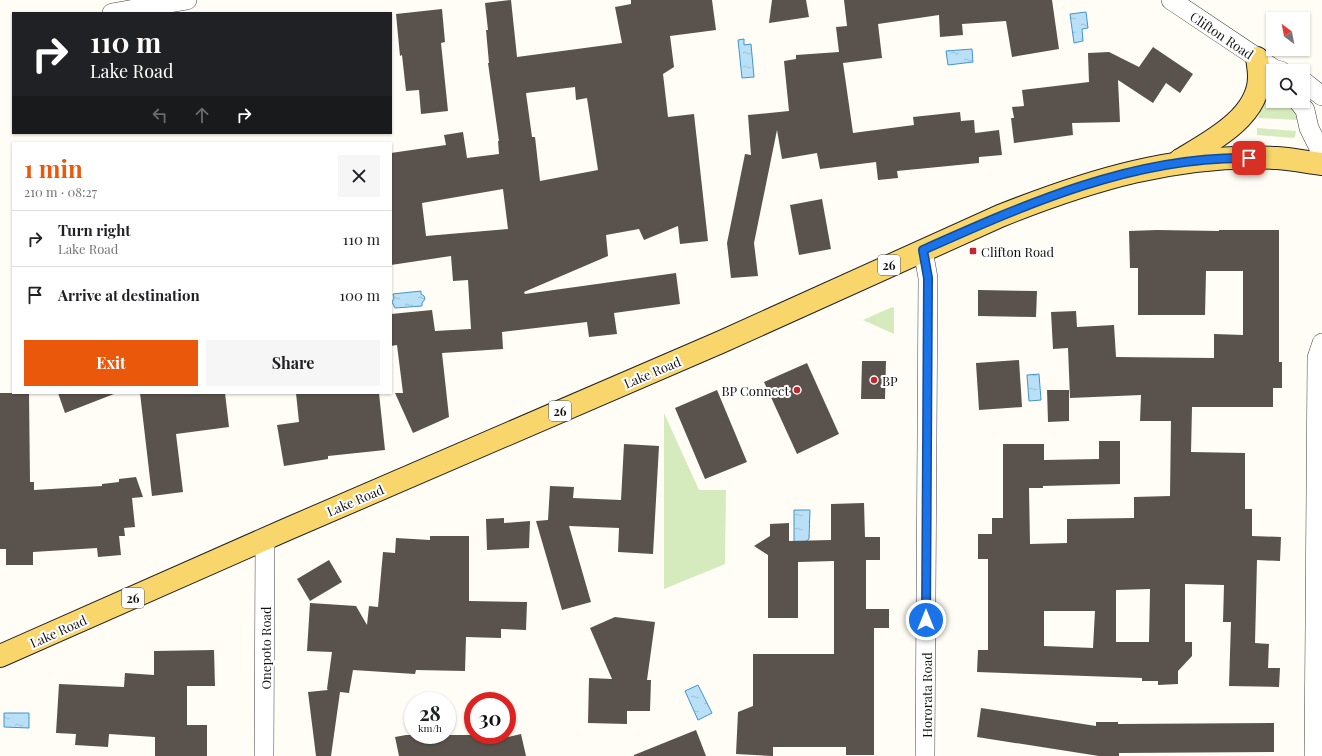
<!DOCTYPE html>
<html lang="en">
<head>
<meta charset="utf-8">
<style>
	body { margin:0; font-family:"Playfair Display",serif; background:#f6f6f6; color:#202124; height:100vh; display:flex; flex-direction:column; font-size:15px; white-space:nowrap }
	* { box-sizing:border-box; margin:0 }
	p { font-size:13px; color:#757577 }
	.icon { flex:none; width:22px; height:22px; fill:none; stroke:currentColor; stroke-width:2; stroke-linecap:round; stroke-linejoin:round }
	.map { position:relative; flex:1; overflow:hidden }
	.details { position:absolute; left:12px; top:142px; width:380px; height:252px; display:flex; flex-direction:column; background:#fff; border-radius:0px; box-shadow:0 1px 3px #0004 }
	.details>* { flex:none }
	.top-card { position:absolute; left:12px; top:12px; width:380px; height:122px; border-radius:0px; box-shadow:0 1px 3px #0004; background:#202124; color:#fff; overflow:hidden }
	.needle { width:26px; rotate:328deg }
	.controls { position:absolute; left:1266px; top:12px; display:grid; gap:8px }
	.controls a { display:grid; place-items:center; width:44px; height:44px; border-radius:0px; background:#fff; box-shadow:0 1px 3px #0004; font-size:20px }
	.speed { position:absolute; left:404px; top:692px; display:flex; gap:8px; font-size:20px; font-weight:700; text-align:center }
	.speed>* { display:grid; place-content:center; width:52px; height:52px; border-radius:50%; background:#fff; box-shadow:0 1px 3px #0004; line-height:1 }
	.speed small { font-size:10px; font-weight:400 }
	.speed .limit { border:6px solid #d22; background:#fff; color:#111 }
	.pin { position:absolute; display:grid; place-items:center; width:34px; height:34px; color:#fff; margin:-17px; border-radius:8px; box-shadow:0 2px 6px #0006 }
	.me { position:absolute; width:44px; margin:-22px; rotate:0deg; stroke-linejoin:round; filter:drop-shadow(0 0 3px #0008) }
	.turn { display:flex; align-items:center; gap:14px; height:84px; padding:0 12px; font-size:18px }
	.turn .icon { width:52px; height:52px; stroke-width:2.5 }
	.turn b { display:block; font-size:28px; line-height:34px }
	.lanes { display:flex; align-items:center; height:38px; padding:0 12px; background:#0003; justify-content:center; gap:20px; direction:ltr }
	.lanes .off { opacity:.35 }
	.round { display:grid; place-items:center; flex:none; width:42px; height:42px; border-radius:0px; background:#f6f6f6 }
	.headline { display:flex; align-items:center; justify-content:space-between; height:68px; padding:0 12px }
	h1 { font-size:24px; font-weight:700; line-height:30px; color:#ea580c }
	.action { display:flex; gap:8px; margin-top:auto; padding:8px 12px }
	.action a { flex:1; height:46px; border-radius:0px; background:#ea580c; color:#fff; font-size:16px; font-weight:700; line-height:46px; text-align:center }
	.action a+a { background:#f6f6f6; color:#202124 }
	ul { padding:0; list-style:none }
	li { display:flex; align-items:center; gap:12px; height:56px; padding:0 12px; border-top:1px solid #e0e0e0 }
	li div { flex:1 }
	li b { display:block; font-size:15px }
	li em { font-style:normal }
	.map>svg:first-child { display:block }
	.grass { fill:#d5ebbd }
	.water { fill:url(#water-ripples); stroke:#3f96cf }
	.building { fill:#5a524d; fill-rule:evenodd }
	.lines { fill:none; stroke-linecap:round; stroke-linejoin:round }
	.street-casing { stroke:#444; stroke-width:20 }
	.primary-casing { stroke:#222; stroke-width:24 }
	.street { stroke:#fff; stroke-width:19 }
	.primary { stroke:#f9d66b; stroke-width:22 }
	.route-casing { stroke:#114b97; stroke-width:10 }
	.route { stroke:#1a73e8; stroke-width:7 }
	.poi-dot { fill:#c4262e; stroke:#fff; stroke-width:1.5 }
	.labels { text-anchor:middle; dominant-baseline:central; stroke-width:4; stroke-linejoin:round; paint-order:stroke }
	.shield { fill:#fff; stroke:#585858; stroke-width:1 }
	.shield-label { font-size:12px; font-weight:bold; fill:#111 }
	.street-label { font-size:13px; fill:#111; stroke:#fff }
	.poi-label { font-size:13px; fill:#111; stroke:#fff; text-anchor:start }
</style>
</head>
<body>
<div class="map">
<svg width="1322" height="756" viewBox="0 0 1322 756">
	<defs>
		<pattern id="water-ripples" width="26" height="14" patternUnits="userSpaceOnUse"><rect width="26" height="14" fill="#b9e0f7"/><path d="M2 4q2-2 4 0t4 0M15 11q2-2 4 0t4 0" fill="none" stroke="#9ebfd3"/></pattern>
	</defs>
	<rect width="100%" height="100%" fill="#fffdf5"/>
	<g class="grass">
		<path d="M 1273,95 L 1273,101 L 1288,101 L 1295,108 L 1298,120 L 1258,118 C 1260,110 1264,98 1273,95 Z"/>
		<polygon points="1257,128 1296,131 1295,137 1293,138 1257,135"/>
		<polygon points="892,307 894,308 894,334 863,320"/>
		<polygon points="664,413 699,490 726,490 725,564 664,589"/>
	</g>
	<g class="water">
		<polygon points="1086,12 1088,28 1082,29 1083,41 1074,43 1070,14"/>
		<polygon points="744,39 744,45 751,44 754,77 742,78 738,40"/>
		<polygon points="972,49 973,62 948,65 946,51"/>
		<polygon points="421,291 421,294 424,296 425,299 422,303 422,306 395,308 392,302 394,298 393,294"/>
		<polygon points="1039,374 1041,400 1029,401 1027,375"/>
		<polygon points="794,510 810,510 809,539 804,543 794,543"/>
		<polygon points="698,685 712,713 698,720 685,691"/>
		<polygon points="4,713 29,713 29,728 4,727"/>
	</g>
	<g class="building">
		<path d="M 511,0 L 517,57 L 622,43 L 615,7 L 631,4 L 631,0 L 712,0 L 716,30 L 670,36 L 674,67 L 663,74 L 668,117 L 694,114 L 708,241 L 680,244 L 678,226 L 644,240 L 639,229 L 606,235 L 608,256 L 524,292 L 525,294 L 676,273 L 680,304 L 614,313 L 617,334 L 589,337 L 587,322 L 502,332 L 503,349 L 442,353 L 449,417 L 413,433 L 395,393 L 403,393 L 397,345 L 391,346 L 391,314 L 432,310 L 435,331 L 471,329 L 468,280 L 453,281 L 451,256 L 391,265 L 391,153 L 446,145 L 444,135 L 463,132 L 467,158 L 499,154 L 498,141 L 499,141 L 488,63 L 489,63 L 486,30 L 488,30 L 485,3 ZM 575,87 L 576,100 L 587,98 L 598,170 L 540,181 L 535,137 L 532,137 L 526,93 ZM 503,189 L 508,229 L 426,236 L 422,203 Z"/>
		<polygon points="772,0 806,0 809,17 769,23"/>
		<polygon points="844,0 1052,0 1059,49 1012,57 1006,21 962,24 963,35 940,37 939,15 878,24 882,58 843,63 853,133 914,125 913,117 960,112 961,121 974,120 975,133 999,130 1002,155 979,157 979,163 897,171 898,178 878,180 876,162 820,169 817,153 782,159 777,130 754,243 758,276 731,278 727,243 745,154 751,155 748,115 789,111 784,61 796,59 796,55 839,52 836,27 847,26"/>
		<polygon points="442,9 445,42 441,43 448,111 421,114 419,90 406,91 402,55 400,56 396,14"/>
		<polygon points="1153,47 1193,74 1180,93 1166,83 1153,103 1118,80 1120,122 1072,123 1073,135 1014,143 1011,118 1014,118 1012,107 1024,106 1022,90 1089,82 1088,53 1109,52 1139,67"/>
		<polygon points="822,199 831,249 799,255 790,205"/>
		<path d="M 1157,230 L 1219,231 L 1219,230 L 1279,230 L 1279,362 L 1282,362 L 1282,388 L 1273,388 L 1273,407 L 1192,407 L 1191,452 L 1245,453 L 1245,509 L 1252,509 L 1252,536 L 1281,537 L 1280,561 L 1257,560 L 1255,643 L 1269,644 L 1268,668 L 1280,668 L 1279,687 L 1229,686 L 1231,622 L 1223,622 L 1224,585 L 1185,584 L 1185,642 L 1192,642 L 1192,656 L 1178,671 L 1178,684 L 1158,685 L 1158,681 L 1142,681 L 1142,678 L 977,672 L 978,650 L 988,650 L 988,559 L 978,559 L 978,534 L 992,534 L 992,518 L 1003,518 L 1003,444 L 1044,444 L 1044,460 L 1099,459 L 1099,441 L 1120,441 L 1120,484 L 1043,486 L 1043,488 L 1029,488 L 1030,544 L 1067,543 L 1067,519 L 1134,518 L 1134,497 L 1170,496 L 1171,421 L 1140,421 L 1141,395 L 1070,398 L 1068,348 L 1053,349 L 1051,312 L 1076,311 L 1077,327 L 1114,325 L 1116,357 L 1214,358 L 1214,334 L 1243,335 L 1243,271 L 1206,271 L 1205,315 L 1138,315 L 1138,268 L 1130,268 L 1129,231 ZM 1150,589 L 1149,642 L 1116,642 L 1116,590 ZM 1044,611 L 1095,611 L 1093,648 L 1044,646 Z"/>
		<polygon points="978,290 1037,291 1036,317 978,316"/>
		<polygon points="1019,360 1022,407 979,410 976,363"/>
		<polygon points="862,361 886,361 885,399 861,399"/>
		<polygon points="807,363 839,434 797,454 764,382"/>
		<polygon points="717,390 747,462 705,479 675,408"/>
		<polygon points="1047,390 1069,390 1069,421 1048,422"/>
		<polygon points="0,393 29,393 30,482 34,482 34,490 102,486 102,484 119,482 119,479 136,477 143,497 132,498 135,527 124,528 125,536 119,536 121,555 98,557 97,548 33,552 33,565 6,565 6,549 0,549"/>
		<polygon points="58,393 113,393 114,394 65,413"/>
		<polygon points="140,393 225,393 229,427 176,434 183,492 152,496"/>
		<polygon points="296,393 379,393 385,450 328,456 328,459 284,466 277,425 299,422"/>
		<polygon points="624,444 659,446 653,554 618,552 619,528 569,526 591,602 562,610 536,521 548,520 550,486 574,487 573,498 621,500"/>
		<polygon points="864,503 865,537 880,537 880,560 866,560 866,609 889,609 889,628 874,628 874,755 846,755 846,747 773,747 773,756 736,754 738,712 753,706 753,654 834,654 834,561 798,562 798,618 768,618 768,555 754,546 770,536 770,524 789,523 789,541 831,540 831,504"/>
		<polygon points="504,518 504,523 530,521 529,548 487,550 486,519"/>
		<polygon points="430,536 469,536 469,601 527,602 526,630 501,629 501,638 466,637 465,671 416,670 415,674 353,670 349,693 340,692 331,756 316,756 308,692 328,690 327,689 332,652 307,651 310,603 356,606 367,625 369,606 378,607 383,552 395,553 396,538 430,540"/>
		<polygon points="329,560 342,582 310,601 297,579"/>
		<polygon points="615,617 655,622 647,680 651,680 650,711 627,711 627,724 588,723 589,678 612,679 590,628"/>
		<polygon points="214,650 215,686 187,686 187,725 207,725 207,756 155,756 155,737 109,734 108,747 75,745 76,734 56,733 59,684 124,687 125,673 154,675 154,651"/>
		<polygon points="981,708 1096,726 1096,722 1118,722 1118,724 1274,723 1274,752 1119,753 1119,756 1099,756 977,737"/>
		<polygon points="696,730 706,756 634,756 634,755"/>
		<polygon points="521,734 526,756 399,756 395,737 406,735 493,735 494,740"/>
	</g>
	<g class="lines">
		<defs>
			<g id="street">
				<polyline points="1171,0 1274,69 1281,71"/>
				<polyline points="112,13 187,0"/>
				<polyline points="1303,81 1322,96"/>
				<polyline points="1298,101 1305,110 1309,128 1322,154"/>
				<polyline points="923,250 928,278 925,756"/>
				<polyline points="264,756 265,539"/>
				<polyline points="1314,756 1317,358 1322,343"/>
			</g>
			<g id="primary">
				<path d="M 1180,160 C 1210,142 1259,117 1259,77 C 1259,71 1258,64 1257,58"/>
				<path d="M 0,656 L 283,531 L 721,342 L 1000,216 C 1090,180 1178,153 1277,158 C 1292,159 1307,162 1322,164"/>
			</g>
		</defs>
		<use href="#street" class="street-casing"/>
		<use href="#primary" class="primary-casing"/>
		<use href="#street" class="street"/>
		<use href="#primary" class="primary"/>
	</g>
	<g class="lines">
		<defs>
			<path id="route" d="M 926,620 L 928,278 L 923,250 C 1026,204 1134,156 1249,158"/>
		</defs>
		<use href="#route" class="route-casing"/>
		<use href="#route" class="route"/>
	</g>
	<g class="poi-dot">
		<rect x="969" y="247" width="8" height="8" rx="2"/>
		<circle cx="874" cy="380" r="4"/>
		<circle cx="797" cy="390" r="4"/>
	</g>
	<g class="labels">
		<g class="shield">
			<rect x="878" y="255" width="22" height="20" rx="3"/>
			<rect x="549" y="401" width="22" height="20" rx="3"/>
			<rect x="122" y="588" width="22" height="20" rx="3"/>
		</g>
		<g class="shield-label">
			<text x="889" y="265">26</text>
			<text x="560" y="411">26</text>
			<text x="133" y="598">26</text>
		</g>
		<g class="street-label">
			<text transform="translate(1222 35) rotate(34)">Clifton Road</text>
			<text transform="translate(652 372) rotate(-23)">Lake Road</text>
			<text transform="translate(355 500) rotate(-23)">Lake Road</text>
			<text transform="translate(58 631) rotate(-24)">Lake Road</text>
			<text transform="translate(265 648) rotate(-90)">Onepoto Road</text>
			<text transform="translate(926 695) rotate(-90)">Hororata Road</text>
		</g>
		<g class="poi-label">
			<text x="981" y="251">Clifton Road</text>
			<text x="882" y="380">BP</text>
			<text x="789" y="390" text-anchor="end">BP Connect</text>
		</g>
	</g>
</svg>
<div class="controls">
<a><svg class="needle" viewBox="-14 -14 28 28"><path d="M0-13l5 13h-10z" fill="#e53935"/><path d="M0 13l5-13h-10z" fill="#757577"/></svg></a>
<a><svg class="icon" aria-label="search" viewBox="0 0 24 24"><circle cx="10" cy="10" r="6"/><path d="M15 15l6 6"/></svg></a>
</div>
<div class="speed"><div>28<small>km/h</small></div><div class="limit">30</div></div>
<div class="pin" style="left:1249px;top:158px;background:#d93025"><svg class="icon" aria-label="arrive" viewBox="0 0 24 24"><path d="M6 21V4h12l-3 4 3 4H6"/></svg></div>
<svg class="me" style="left:926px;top:620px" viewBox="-20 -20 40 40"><circle r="17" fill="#1a73e8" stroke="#fff" stroke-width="3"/><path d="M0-11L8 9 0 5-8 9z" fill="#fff"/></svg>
<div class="top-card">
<div class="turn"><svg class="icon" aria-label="right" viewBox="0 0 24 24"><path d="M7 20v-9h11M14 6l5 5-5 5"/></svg><div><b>110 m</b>Lake Road</div></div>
<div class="lanes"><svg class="icon off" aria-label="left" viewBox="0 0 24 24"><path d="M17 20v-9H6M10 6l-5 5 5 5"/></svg><svg class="icon off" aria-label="ahead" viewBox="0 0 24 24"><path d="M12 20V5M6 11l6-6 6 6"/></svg><svg class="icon" aria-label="right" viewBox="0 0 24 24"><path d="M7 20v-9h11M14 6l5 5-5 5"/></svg></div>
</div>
<section class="details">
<div class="headline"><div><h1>1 min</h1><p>210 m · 08:27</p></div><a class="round"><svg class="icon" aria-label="close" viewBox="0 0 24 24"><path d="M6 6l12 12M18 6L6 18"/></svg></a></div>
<ul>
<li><svg class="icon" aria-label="right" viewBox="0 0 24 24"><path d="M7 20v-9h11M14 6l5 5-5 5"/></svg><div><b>Turn right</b><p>Lake Road</p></div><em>110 m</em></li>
<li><svg class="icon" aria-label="arrive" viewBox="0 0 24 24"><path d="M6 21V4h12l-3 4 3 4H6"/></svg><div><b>Arrive at destination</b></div><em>100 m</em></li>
</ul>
<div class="action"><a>Exit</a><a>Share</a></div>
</section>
</div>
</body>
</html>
